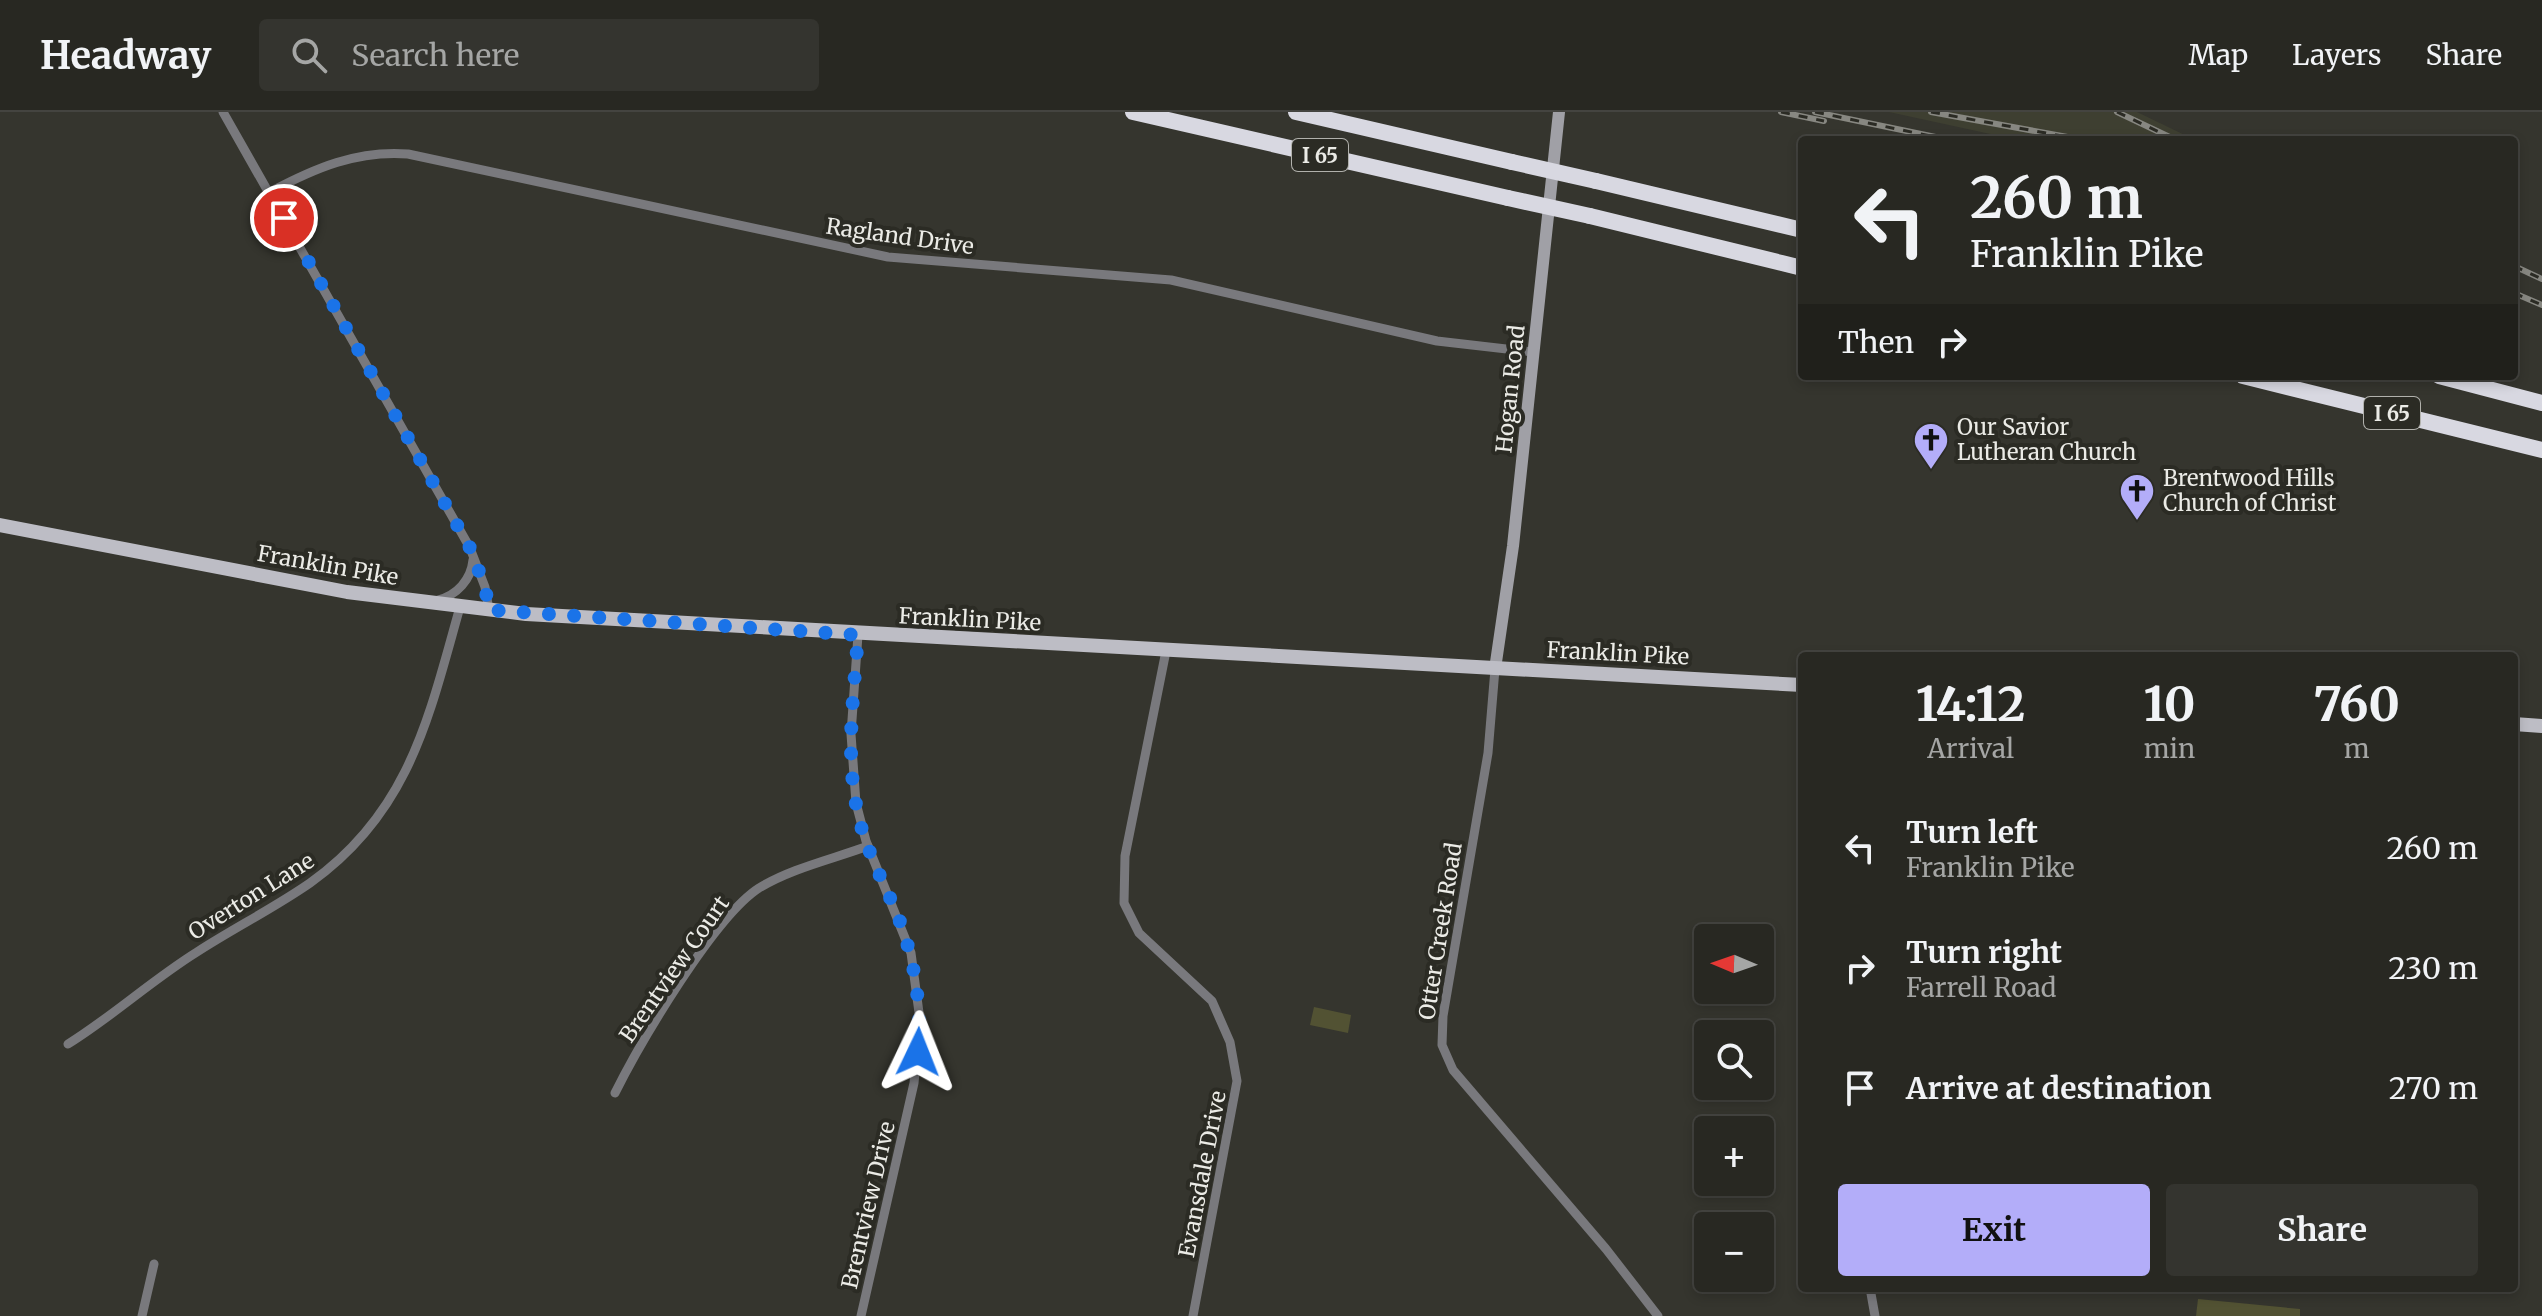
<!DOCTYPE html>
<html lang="en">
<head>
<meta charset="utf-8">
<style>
	body { margin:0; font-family:Merriweather,serif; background:#34342f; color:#f1f3f6; height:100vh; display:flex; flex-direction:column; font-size:30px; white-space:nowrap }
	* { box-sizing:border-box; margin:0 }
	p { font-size:26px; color:#a5a6a5 }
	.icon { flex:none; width:44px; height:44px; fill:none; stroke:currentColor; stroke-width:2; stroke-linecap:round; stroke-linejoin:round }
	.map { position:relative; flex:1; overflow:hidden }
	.sheet { position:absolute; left:1798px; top:540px; width:720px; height:640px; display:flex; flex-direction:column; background:#282822; border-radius:8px; box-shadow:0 4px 12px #0003,0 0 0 2px #444440 }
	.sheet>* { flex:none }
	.hud { position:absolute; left:1798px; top:24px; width:720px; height:244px; border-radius:8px; box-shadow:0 4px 12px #0003,0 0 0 2px #444440; background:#282822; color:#f1f3f6; overflow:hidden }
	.needle { width:52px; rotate:272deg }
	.controls { position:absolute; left:1694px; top:812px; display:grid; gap:16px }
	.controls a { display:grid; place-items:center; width:80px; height:80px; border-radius:8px; background:#282822; box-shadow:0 4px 12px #0003,0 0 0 2px #444440; font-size:40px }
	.pin { position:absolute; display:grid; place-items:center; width:68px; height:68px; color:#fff; margin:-34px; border:4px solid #fff; border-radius:50%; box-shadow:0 2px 8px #0007 }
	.me { position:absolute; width:88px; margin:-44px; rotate:2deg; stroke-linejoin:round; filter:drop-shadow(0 0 6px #0008) }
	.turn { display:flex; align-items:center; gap:28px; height:168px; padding:0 40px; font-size:36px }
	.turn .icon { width:104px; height:104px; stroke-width:2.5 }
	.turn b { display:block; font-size:56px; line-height:68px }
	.then { display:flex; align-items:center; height:76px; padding:0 40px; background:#0003; gap:16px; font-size:30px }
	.eta { display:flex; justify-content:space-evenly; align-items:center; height:136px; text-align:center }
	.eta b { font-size:48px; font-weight:700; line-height:56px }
	.action { display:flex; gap:16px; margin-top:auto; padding:16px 40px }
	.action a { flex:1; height:92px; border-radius:8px; background:#b3adf9; color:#111; font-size:32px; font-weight:700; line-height:92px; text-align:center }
	.action a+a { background:#34342f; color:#f1f3f6 }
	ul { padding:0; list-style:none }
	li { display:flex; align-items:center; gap:24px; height:120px; padding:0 40px }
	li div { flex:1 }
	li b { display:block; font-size:30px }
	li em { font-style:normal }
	header { display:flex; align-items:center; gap:48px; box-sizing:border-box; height:112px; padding:0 40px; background:#282822; border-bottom:2px solid #444440 }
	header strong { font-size:38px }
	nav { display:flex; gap:44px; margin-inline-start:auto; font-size:28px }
	.search { width:560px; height:72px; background:#34342f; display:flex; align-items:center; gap:20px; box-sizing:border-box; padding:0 28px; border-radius:8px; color:#a5a6a5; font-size:30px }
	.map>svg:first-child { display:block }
	.built { fill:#3e3f31 }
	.green { fill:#525233 }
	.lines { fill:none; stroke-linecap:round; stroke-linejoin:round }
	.street { stroke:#79797d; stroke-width:9 }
	.secondary { stroke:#a0a0a6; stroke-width:12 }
	.primary { stroke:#bdbdc5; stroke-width:14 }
	.highway { stroke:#d8d8e1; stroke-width:16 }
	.rail-casing { stroke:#878781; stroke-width:6 }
	.rail { stroke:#2b2b24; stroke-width:3; stroke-dasharray:9; stroke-linecap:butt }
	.highway-bridge { stroke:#d8d8e1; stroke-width:16 }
	.route { stroke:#1a73e8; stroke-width:14; stroke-dasharray:0 25.2 }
	.labels { text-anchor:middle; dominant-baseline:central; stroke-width:8; stroke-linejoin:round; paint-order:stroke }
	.shield { fill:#2b2b24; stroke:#b1b1ac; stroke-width:2 }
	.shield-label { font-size:20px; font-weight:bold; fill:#ebebe6 }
	.street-label { font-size:22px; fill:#ebebe6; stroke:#2b2b24 }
	.poi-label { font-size:22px; fill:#ebebe6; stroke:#2b2b24; text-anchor:start }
</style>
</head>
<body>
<header>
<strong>Headway</strong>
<div class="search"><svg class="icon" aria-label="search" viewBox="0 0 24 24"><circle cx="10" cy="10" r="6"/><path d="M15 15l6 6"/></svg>Search here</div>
<nav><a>Map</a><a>Layers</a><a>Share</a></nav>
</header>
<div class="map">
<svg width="2542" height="1204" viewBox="0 0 2542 1204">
	<rect width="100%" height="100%" fill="#35352e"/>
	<polygon class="built" points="1889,0 2137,0 2195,28 2018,28"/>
	<g class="green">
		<polygon points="1314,895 1351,903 1348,921 1310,913"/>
		<polygon points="2198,1187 2300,1197 2300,1204 2196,1204"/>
	</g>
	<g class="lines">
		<g class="street">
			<polyline points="223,0 470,436 485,475 489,498"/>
			<path d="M 270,80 C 315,56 357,38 408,42 L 888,145 L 1171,168 L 1437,229 L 1533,240"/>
			<path d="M 438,488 C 457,483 471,468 473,448"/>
			<polyline points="858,523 851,622 856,691 866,729 911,841 920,908 914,971 861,1204"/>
			<polyline points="1166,539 1125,744 1124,791 1139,821 1212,889 1230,930 1237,969 1193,1204"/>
			<polyline points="1495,557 1488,641 1443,904 1442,933 1453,958 1606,1137 1658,1204"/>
			<path d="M 68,932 C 113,904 152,868 197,840 C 234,816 274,796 310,771 C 410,700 429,604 460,495"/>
			<path d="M 615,981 C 640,931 714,805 759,776 C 792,756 833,747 868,734"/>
			<polyline points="1870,1176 1875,1204"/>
			<polyline points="142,1204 154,1152"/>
		</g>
		<polyline class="secondary" points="1495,557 1513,434 1559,0"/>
		<g class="primary">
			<polyline points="0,413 347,480 526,502 1802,573"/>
			<polyline points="2514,612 2542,614"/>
		</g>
		<g class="highway">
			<polyline points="1133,0 1508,86"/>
			<polyline points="1296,0 1512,50"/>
			<polyline points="1596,69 1802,118"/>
			<polyline points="1590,104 1802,156"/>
			<polyline points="2243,264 2542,338"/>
			<polyline points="2439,264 2542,291"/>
		</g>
		<defs>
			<g id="rail">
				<polyline points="1781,0 1824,9"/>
				<polyline points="1815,0 1950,28"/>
				<polyline points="1931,0 2084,28"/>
				<polyline points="2117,0 2176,28"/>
				<polyline points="2514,154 2542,167"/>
				<polyline points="2514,181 2542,193"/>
			</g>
		</defs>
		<use href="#rail" class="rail-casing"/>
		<use href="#rail" class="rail"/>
		<g class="highway-bridge">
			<polyline points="1512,50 1596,69"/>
			<polyline points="1508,86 1590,104"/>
		</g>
	</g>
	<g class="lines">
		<path class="route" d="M 284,106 L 470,436 L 485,475 L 489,498 L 858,523 C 854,584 844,646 859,706 C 866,737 882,767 895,797 C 914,843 922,890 918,940"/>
	</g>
	<defs>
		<symbol id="church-pin" viewBox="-11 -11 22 30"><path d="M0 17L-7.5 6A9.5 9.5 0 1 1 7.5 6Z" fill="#b3adf9" stroke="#2b2b24"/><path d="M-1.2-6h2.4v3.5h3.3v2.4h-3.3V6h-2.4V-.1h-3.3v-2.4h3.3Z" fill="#111"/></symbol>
	</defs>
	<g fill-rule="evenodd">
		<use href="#church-pin" x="1911" y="308" width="40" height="54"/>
		<use href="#church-pin" x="2117" y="359" width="40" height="54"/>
	</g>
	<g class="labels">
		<g class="shield">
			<rect x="1292" y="27" width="56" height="32" rx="6"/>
			<rect x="2364" y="285" width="56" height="32" rx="6"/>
		</g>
		<g class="shield-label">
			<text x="1320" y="43">I 65</text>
			<text x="2392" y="301">I 65</text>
		</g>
		<g class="street-label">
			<text transform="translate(900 124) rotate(8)">Ragland Drive</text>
			<text transform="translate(1510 277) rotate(-84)">Hogan Road</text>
			<text transform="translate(328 453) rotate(10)">Franklin Pike</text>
			<text transform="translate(970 507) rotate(3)">Franklin Pike</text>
			<text transform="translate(1618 541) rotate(3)">Franklin Pike</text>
			<text transform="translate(251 784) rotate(-32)">Overton Lane</text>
			<text transform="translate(1440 819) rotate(-81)">Otter Creek Road</text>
			<text transform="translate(674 857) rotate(-55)">Brentview Court</text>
			<text transform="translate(1202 1062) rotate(-79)">Evansdale Drive</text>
			<text transform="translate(868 1093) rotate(-77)">Brentview Drive</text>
		</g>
		<g class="poi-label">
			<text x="1957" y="315">Our Savior<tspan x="1957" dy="25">Lutheran Church</tspan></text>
			<text x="2163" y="366">Brentwood Hills<tspan x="2163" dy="25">Church of Christ</tspan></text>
		</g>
	</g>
</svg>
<div class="controls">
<a><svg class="needle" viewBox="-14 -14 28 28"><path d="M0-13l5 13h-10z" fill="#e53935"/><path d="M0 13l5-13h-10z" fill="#a5a6a5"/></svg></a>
<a><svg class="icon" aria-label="search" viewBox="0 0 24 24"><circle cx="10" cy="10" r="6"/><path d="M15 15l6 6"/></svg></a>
<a>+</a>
<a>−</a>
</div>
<div class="pin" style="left:284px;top:106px;background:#d93025"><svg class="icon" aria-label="arrive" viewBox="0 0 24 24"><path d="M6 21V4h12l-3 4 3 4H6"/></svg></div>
<svg class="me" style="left:918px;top:940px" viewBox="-20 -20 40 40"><path d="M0-17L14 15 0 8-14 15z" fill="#1a73e8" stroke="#fff" stroke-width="4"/></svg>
<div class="hud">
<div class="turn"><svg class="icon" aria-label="left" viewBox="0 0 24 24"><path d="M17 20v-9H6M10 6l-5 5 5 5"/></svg><div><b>260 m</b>Franklin Pike</div></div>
<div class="then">Then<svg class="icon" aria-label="right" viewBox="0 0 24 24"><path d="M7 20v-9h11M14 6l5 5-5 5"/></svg></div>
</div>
<section class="sheet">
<div class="eta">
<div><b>14:12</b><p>Arrival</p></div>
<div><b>10</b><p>min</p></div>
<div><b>760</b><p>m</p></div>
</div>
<ul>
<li><svg class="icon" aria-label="left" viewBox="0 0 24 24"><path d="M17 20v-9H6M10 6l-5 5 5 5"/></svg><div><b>Turn left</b><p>Franklin Pike</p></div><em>260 m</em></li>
<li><svg class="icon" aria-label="right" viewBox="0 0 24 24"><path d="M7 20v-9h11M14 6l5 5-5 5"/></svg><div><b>Turn right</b><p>Farrell Road</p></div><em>230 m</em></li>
<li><svg class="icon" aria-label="arrive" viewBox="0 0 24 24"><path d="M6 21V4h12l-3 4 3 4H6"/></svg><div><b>Arrive at destination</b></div><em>270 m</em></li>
</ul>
<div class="action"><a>Exit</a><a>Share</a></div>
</section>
</div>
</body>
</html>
